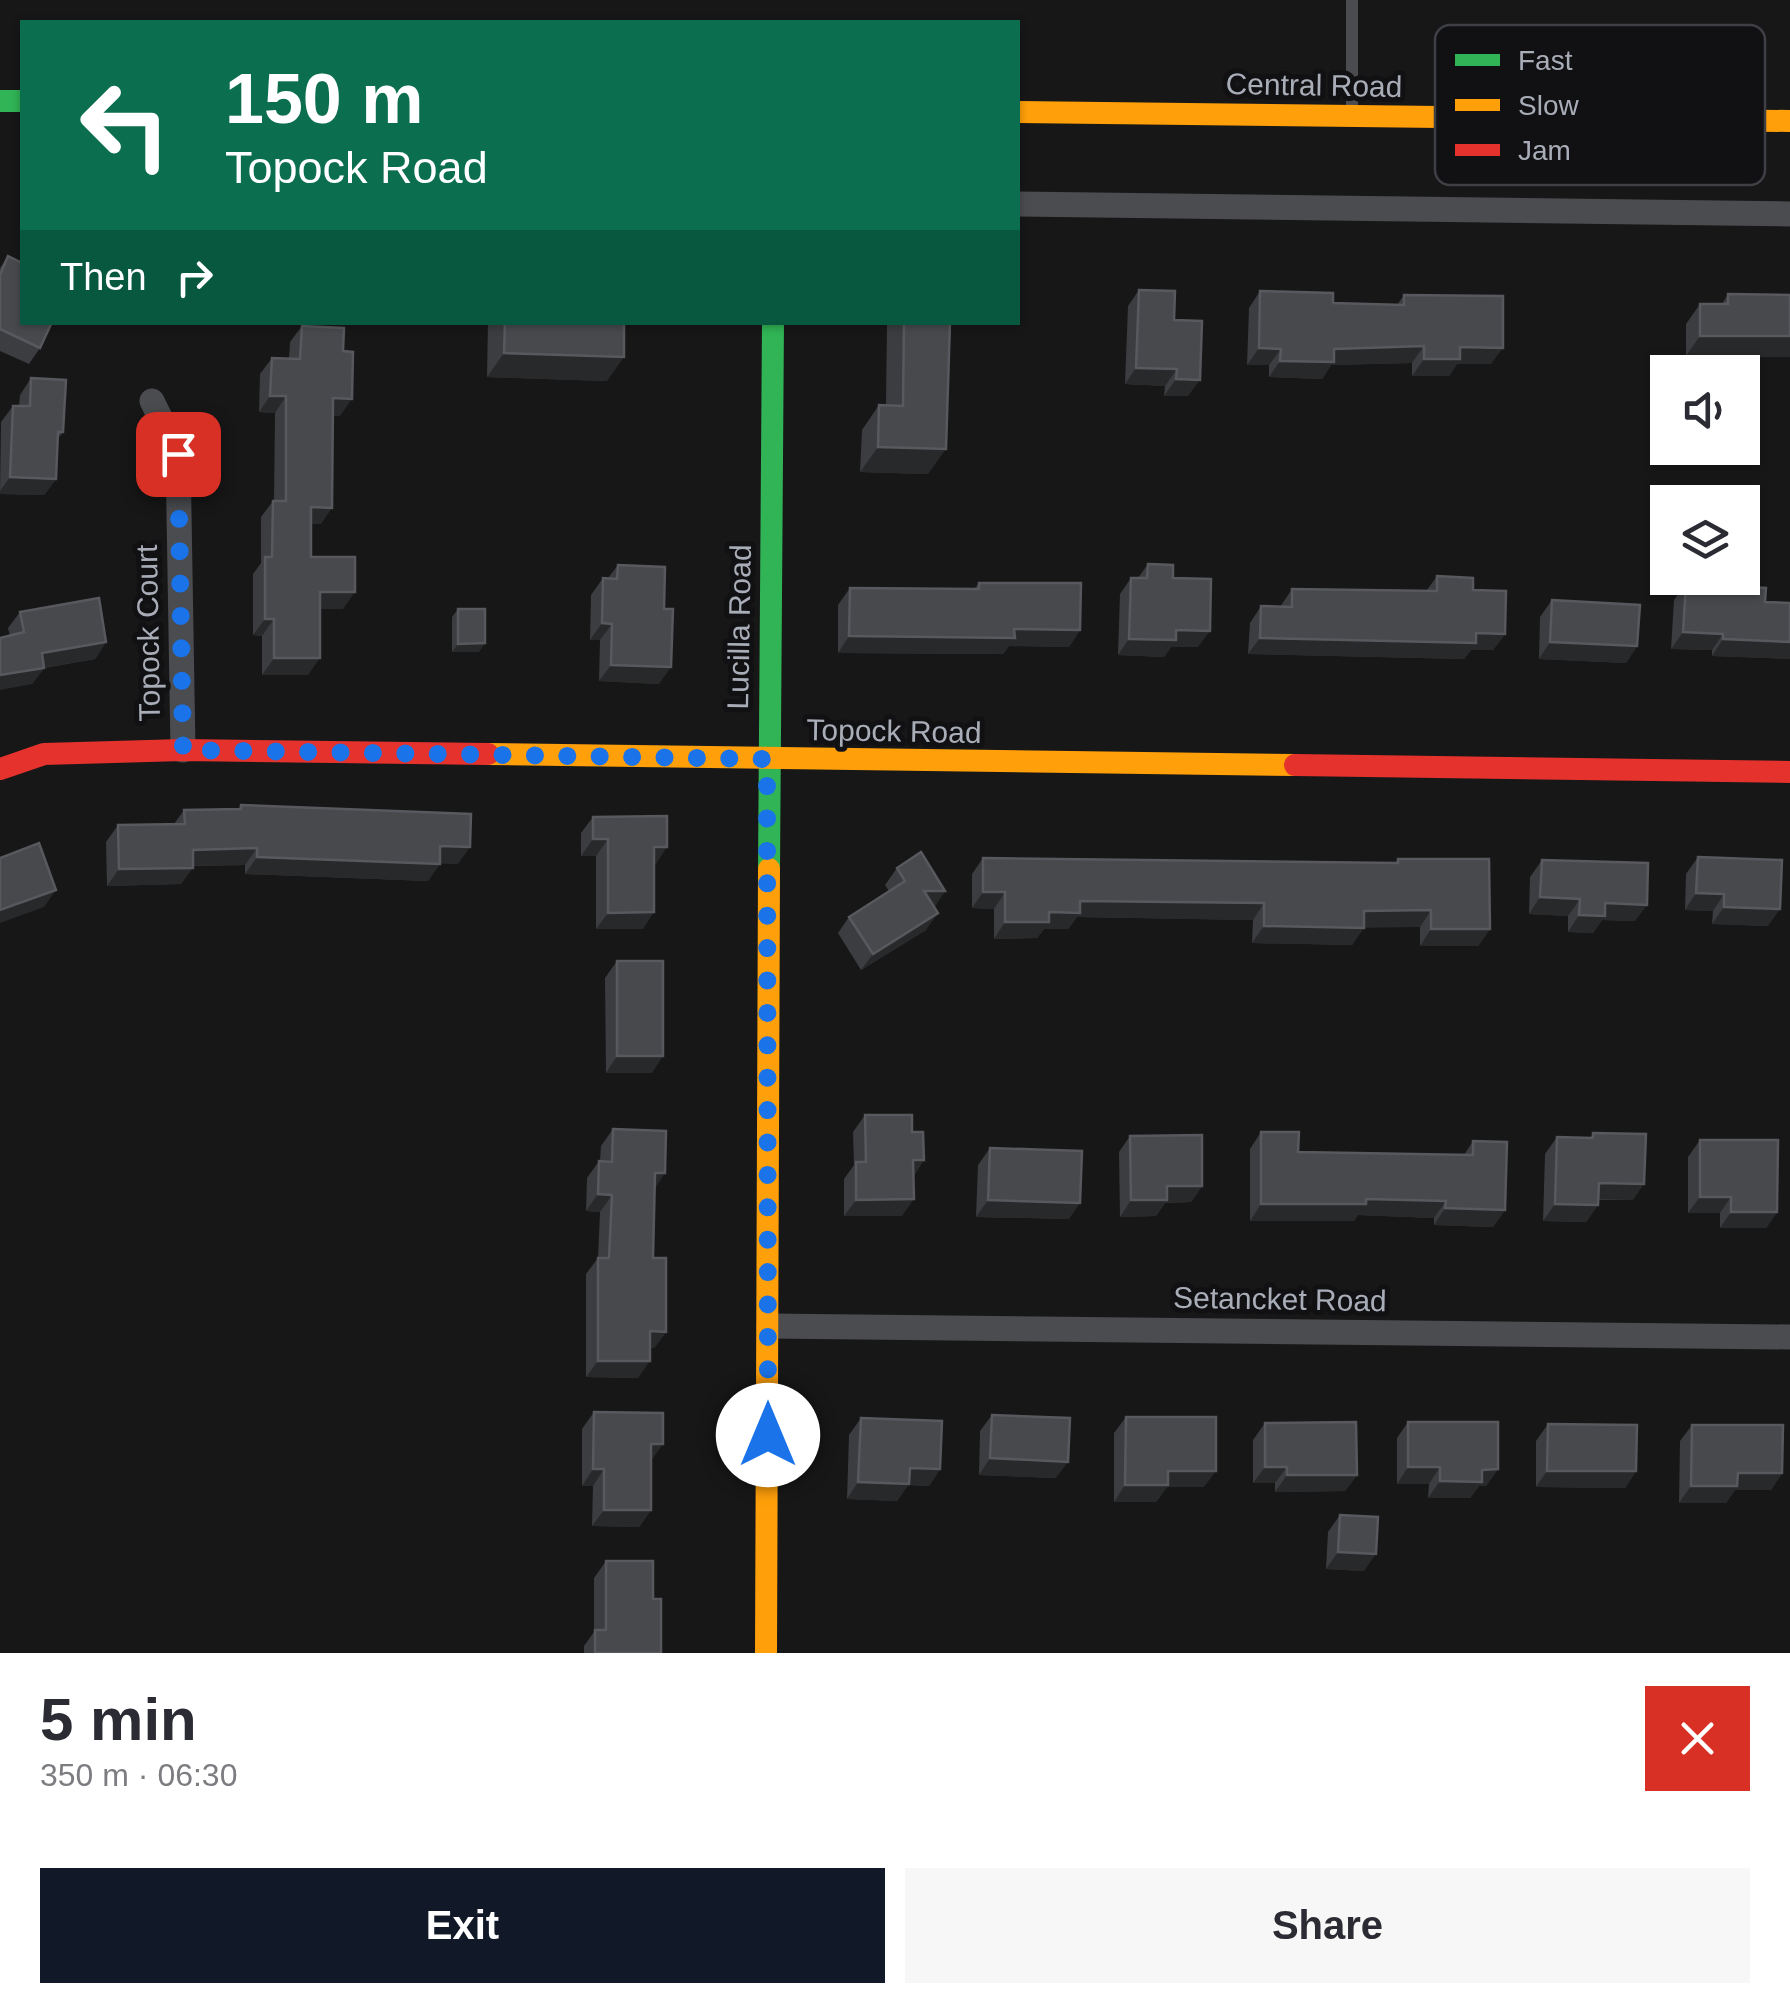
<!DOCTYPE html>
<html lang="en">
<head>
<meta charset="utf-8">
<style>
	body { margin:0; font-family:Arial,sans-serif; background:#f7f7f7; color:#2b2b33; height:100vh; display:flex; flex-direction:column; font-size:38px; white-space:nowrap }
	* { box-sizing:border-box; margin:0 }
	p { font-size:32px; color:#7c7c81 }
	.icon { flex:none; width:55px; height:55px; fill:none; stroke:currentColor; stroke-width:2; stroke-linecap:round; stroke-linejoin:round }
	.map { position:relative; height:1653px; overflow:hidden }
	.panel { display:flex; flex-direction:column; background:#fff; flex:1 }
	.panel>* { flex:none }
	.banner { position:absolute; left:20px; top:20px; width:1000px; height:305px; border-radius:0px; box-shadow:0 2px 8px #0004; background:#0b6e4f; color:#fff; overflow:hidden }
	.fabs { position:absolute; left:1650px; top:355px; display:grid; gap:20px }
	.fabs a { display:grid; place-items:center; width:110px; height:110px; border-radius:0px; background:#fff; box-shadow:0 2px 8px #0004; font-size:50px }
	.pin { position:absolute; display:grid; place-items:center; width:85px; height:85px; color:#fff; margin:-42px; border-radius:20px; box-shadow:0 5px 15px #0006 }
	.me { position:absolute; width:110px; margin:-55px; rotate:0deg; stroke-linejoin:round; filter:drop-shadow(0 0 8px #0008) }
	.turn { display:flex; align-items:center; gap:35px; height:210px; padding:0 40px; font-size:45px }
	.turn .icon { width:130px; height:130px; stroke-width:2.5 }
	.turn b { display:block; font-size:70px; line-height:85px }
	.then { display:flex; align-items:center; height:95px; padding:0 40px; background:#0003; gap:20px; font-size:38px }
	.round { display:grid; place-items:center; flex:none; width:105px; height:105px; border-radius:0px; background:#f7f7f7 }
	.summary { display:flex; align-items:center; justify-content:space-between; height:170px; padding:0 40px }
	h1 { font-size:60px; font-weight:800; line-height:75px }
	.button { display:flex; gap:20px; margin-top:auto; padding:20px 40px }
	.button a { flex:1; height:115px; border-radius:0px; background:#111827; color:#fff; font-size:40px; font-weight:800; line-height:115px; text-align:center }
	.button a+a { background:#f7f7f7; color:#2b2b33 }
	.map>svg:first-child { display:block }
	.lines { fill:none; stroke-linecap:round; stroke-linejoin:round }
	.lane { stroke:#4b4c50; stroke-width:12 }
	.street { stroke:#4b4c50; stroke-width:25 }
	.fast { stroke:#30b455; stroke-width:22 }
	.slow { stroke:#ff9f0a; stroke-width:22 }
	.jam { stroke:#e5322d; stroke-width:22 }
	.wall { fill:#3c3d40 }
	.shaded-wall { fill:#28292a }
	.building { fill:#48494d; stroke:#57595e; stroke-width:2.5 }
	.route { stroke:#1a73e8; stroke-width:18; stroke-dasharray:0 32.4 }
	.labels { text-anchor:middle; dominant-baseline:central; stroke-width:10; stroke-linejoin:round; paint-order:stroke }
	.street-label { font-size:30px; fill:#a8adb8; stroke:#111113 }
	.key { fill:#111113; stroke:#3e4045; stroke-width:2.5 }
	.key-label { font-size:28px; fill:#a8adb8 }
</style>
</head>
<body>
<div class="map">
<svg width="1790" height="1653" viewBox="0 0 1790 1653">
	<rect width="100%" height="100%" fill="#171717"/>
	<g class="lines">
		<polyline class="lane" points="1352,112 1352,0"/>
		<g class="street">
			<polyline points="1018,204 1790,214"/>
			<polyline points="152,401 178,454 183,750"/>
			<polyline points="769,1326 1790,1337"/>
		</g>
		<g class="fast">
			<polyline points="0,101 22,101"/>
			<polyline points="769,869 773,322"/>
		</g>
		<g class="slow">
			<polyline points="1018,112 1790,121"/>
			<polyline points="488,754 1295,765"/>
			<polyline points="766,1653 769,869"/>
		</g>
		<g class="jam">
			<polyline points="1295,765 1790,772"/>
			<polyline points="0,769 44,754 183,750 488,754"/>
		</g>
	</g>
	<g class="wall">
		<polygon points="8,256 40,348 29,364 0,351 0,268"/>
		<polygon points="1139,290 1174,320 1188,396 1164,396 1165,386 1125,384 1128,306"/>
		<polygon points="1260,291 1333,303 1397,305 1404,295 1491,364 1457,364 1449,376 1412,376 1412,363 1331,365 1322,379 1269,377 1269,365 1247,365 1249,308"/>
		<polygon points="1728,294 1790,295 1790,357 1686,356 1686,324 1700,304 1722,304"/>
		<polygon points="488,322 624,322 607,381 487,377"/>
		<polygon points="887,322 950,322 928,474 860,472 862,430 879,405 886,406"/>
		<polygon points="302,326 340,416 332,416 321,524 311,524 311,557 343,609 320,609 308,675 262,675 262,636 253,635 253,574 261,563 261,517 273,501 274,501 275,413 259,412 260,374 272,358 289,359 290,342"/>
		<polygon points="31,378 63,432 57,440 56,479 44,495 0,494 1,422 13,406 19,406 20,395"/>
		<polygon points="1148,564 1173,578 1198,647 1171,647 1164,657 1118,655 1120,594 1131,578 1138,578"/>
		<polygon points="618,565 659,684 599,681 600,640 590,640 591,595 603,578 608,578"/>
		<polygon points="1437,576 1473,590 1505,634 1493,650 1471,650 1464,659 1248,654 1250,623 1261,606 1280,607 1292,589 1427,590"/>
		<polygon points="979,583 1080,630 1069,647 1009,646 1003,654 838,653 838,605 850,588 974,589"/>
		<polygon points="1686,584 1765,602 1790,603 1790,659 1712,656 1712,650 1671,649 1674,600"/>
		<polygon points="1552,600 1637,646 1626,663 1539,659 1540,617"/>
		<polygon points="458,609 479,652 452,652 452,617"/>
		<polygon points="20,612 106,642 95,659 44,668 32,684 10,636 8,628"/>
		<polygon points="241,805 458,864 440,863 428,881 245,874 245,865 193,866 181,884 107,886 106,842 118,825 174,824 184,810 238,809"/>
		<polygon points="593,817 656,864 654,864 643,929 596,929 596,856 581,856 581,833"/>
		<polygon points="1698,857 1768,926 1712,924 1713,911 1685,910 1686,874"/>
		<polygon points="983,858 1395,863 1398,859 1490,929 1478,946 1420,946 1420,927 1364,927 1352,945 1252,943 1253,920 1077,917 1068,929 1044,929 1037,938 994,939 994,909 972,908 972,874"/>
		<polygon points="1542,860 1635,921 1602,920 1593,933 1568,932 1568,916 1529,914 1530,877"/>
		<polygon points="897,868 945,891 934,907 926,930 861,970 838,933 849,917 889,891 885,885"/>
		<polygon points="617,961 652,1073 606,1073 605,978"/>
		<polygon points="865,1115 912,1132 924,1160 914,1175 902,1216 844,1216 844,1179 854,1165 853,1132"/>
		<polygon points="613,1129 655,1188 653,1258 666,1332 654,1348 650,1348 638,1378 586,1377 586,1274 598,1258 600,1212 586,1211 587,1178 599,1161 600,1161 601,1146"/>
		<polygon points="1261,1132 1298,1152 1464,1155 1473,1141 1505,1210 1493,1227 1434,1225 1434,1218 1358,1215 1354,1221 1250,1221 1250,1149"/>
		<polygon points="1593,1133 1633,1200 1598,1200 1598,1205 1586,1222 1543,1221 1545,1154 1557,1137 1590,1138"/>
		<polygon points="1130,1136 1202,1186 1191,1202 1165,1203 1156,1216 1120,1217 1119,1152"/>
		<polygon points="1700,1140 1777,1212 1766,1228 1720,1228 1720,1213 1688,1213 1688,1157"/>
		<polygon points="990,1148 1069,1219 976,1217 978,1165"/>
		<polygon points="594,1412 651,1510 639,1527 592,1526 593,1486 582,1486 582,1429"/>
		<polygon points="992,1415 1056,1478 979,1475 980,1431"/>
		<polygon points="1126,1417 1204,1487 1167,1487 1156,1502 1114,1502 1114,1433"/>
		<polygon points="861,1418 940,1469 929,1486 908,1485 897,1501 847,1499 849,1435"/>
		<polygon points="1408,1422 1498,1469 1486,1486 1479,1486 1470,1498 1428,1498 1429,1484 1397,1484 1397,1438"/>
		<polygon points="1265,1423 1357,1475 1345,1491 1275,1492 1275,1483 1253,1483 1253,1440"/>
		<polygon points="1548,1424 1636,1471 1625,1488 1536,1487 1536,1441"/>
		<polygon points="1692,1425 1782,1473 1771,1490 1735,1490 1726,1503 1679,1503 1680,1441"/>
		<polygon points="1340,1515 1364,1571 1326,1569 1328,1532"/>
		<polygon points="606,1561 653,1599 661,1653 584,1653 584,1646 594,1632 594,1578"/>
	</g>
	<g class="shaded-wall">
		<polygon points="1700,336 1790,336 1790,357 1686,356"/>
		<polygon points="1424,346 1412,363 1331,365 1322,379 1269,377 1280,361 1334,349"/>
		<polygon points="1460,347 1503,348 1491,364 1457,364 1449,376 1412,376 1424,359"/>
		<polygon points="1259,348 1281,349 1269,365 1247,365"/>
		<polygon points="504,353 624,357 607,381 487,377"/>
		<polygon points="1136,368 1177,369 1165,386 1125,384"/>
		<polygon points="1176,379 1200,380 1188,396 1164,396"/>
		<polygon points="270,396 286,396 275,413 259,412"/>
		<polygon points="333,398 352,399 340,416 321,415"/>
		<polygon points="878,447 946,449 928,474 860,472"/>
		<polygon points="10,477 56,479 44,495 0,494 0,491"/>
		<polygon points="311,507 332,508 321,524 299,524"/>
		<polygon points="320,592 355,592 343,609 309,609"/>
		<polygon points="265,619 274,619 262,636 253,635"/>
		<polygon points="602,623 612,624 600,640 590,640"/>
		<polygon points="1014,629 1080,630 1069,647 1009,646 1003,654 838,653 849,636"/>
		<polygon points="1176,630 1210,631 1198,647 1171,647 1164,657 1118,655 1129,639"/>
		<polygon points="1683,632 1723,634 1712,650 1671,649"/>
		<polygon points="1476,633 1505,634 1493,650 1471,650 1464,659 1248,654 1260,638"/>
		<polygon points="1723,639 1790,642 1790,659 1712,656"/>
		<polygon points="106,642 95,659 30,670 42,653"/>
		<polygon points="1550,642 1637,646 1626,663 1539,659"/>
		<polygon points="485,643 479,652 452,652 458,644"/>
		<polygon points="274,658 320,658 308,675 262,675"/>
		<polygon points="611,665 671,667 659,684 599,681"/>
		<polygon points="44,668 32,684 0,690 0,675"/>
		<polygon points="593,839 608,839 596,856 581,856"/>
		<polygon points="440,846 470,847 458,864 429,863"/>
		<polygon points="654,847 667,847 656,864 643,864"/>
		<polygon points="257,848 245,865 181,866 193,850"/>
		<polygon points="257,857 440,864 428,881 245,874"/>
		<polygon points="193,868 181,884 107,886 119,869"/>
		<polygon points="56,890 44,907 0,923 0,910"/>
		<polygon points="924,891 945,891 934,908"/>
		<polygon points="983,892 1005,892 994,909 972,908"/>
		<polygon points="1696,893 1724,894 1713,911 1685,910"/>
		<polygon points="1540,897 1580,899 1568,916 1529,914"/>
		<polygon points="1080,901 1264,903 1253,920 1077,917 1068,929 1044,929 1037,938 994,939 1005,922 1049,912"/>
		<polygon points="1605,903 1647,905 1635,921 1602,920 1593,933 1568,932 1579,915"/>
		<polygon points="1724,907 1780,909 1768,926 1712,924"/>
		<polygon points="1431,910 1420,927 1352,928 1364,911"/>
		<polygon points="654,912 643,929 596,929 608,913"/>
		<polygon points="938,913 926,930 861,970 873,954"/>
		<polygon points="1264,926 1364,928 1352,945 1252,943"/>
		<polygon points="1431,929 1490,929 1478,946 1420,946"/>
		<polygon points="617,1056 663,1056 652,1073 606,1073"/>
		<polygon points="913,1160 924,1160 912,1177"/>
		<polygon points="655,1173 665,1173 654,1190"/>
		<polygon points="1599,1183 1644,1184 1633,1200 1587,1199"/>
		<polygon points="1167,1186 1202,1186 1191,1202 1165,1203 1156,1216 1120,1217 1131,1200"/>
		<polygon points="598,1194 612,1195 600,1212 586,1211"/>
		<polygon points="1700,1197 1731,1197 1720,1213 1688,1213"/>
		<polygon points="914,1199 902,1216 844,1216 856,1200"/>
		<polygon points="1366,1199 1446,1201 1434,1218 1358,1215 1354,1221 1250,1221 1261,1204"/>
		<polygon points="988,1200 1080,1203 1069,1219 976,1217"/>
		<polygon points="1555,1204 1598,1205 1586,1222 1543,1221"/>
		<polygon points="1445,1208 1505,1210 1493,1227 1434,1225"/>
		<polygon points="1731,1212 1777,1212 1766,1228 1720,1228"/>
		<polygon points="650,1331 666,1332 654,1348 638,1348"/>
		<polygon points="598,1361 650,1361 638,1378 586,1377"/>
		<polygon points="651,1444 663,1444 651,1461"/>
		<polygon points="990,1458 1068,1462 1056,1478 979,1475"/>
		<polygon points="1265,1467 1287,1467 1275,1483 1253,1483"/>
		<polygon points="1408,1467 1440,1467 1429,1484 1397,1484"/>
		<polygon points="910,1468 940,1469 929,1486 908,1485 897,1501 847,1499 858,1482"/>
		<polygon points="593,1469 604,1469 593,1486 582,1486"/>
		<polygon points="1498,1469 1486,1486 1479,1486 1470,1498 1428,1498 1440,1481 1482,1470"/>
		<polygon points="1168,1471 1216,1471 1204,1487 1167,1487 1156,1502 1114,1502 1125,1485"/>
		<polygon points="1547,1471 1636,1471 1625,1488 1536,1487"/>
		<polygon points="1738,1473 1782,1473 1771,1490 1735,1490 1726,1503 1679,1503 1691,1486"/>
		<polygon points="1287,1475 1357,1475 1345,1491 1275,1492"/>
		<polygon points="604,1510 651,1510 639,1527 592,1526"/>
		<polygon points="1338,1552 1376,1554 1364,1571 1326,1569"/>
	</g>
	<g class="building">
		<polygon points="8,256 22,263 22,322 52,322 40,348 0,329 0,275"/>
		<polygon points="1139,290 1175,291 1174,320 1202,321 1200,380 1176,379 1177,369 1136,368"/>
		<polygon points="1260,291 1333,293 1333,303 1404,305 1404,295 1503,296 1503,348 1460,347 1460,359 1424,359 1424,346 1334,349 1334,362 1280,361 1281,349 1259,348"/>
		<polygon points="1728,294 1790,295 1790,336 1700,336 1700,304 1728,304"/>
		<polygon points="505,322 624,322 624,357 504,353"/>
		<polygon points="904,322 950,322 946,449 878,447 879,405 903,406"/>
		<polygon points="302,326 344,328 343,351 353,352 352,399 333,398 332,508 311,507 311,557 355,557 355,592 320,592 320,658 274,658 274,619 265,619 265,557 272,557 273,501 286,501 286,396 270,396 272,358 300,359"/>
		<polygon points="31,378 66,380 63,432 58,432 56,479 10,477 13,406 30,406"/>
		<polygon points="1148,564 1173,565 1173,578 1211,579 1210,631 1176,630 1176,640 1129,639 1131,578 1147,578"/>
		<polygon points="618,565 665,567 664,609 673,609 671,667 611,665 612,624 602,623 603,578 617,579"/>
		<polygon points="1437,576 1473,578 1473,590 1506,591 1505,634 1476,633 1476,643 1260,638 1261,606 1292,607 1292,589 1437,591"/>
		<polygon points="979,583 1081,583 1080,630 1014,629 1015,638 849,636 850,588 979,589"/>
		<polygon points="1686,584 1766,588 1765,602 1790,603 1790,642 1723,639 1723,634 1683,632"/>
		<polygon points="99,598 106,642 42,653 44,668 0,675 0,638 24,632 20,612"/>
		<polygon points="1552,600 1640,605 1637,646 1550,642"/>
		<polygon points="458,609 485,609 485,643 458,644"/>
		<polygon points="241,805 471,814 470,847 440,846 440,864 257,857 257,848 193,850 193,868 119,869 118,825 185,824 184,810 241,809"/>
		<polygon points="667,816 667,847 654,847 654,912 608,913 608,839 593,839 593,817"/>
		<polygon points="39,843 56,890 0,910 0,858"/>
		<polygon points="921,852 945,891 924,891 938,913 873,954 849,917 905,881 897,868"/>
		<polygon points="1698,857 1782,860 1780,909 1724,907 1724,894 1696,893"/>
		<polygon points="983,858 1398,863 1398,859 1489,859 1490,929 1431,929 1431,910 1364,911 1364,928 1264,926 1264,903 1080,901 1080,913 1049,912 1049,922 1005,922 1005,892 983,892"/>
		<polygon points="1542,860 1648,863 1647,905 1605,903 1605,916 1579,915 1580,899 1540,897"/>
		<rect x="617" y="961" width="46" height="95"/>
		<polygon points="865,1115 912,1115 912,1132 923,1132 924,1160 913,1160 914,1199 856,1200 856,1162 866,1162"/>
		<polygon points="613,1129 666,1131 665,1173 655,1173 653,1258 666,1258 666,1332 650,1331 650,1361 598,1361 598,1258 609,1258 612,1195 598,1194 599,1161 612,1162"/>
		<polygon points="1261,1132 1299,1132 1298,1152 1473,1155 1473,1141 1507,1142 1505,1210 1445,1208 1446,1201 1366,1199 1366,1204 1261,1204"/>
		<polygon points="1593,1133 1646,1134 1644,1184 1599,1183 1598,1205 1555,1204 1557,1137 1593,1138"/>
		<polygon points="1202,1135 1202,1186 1167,1186 1167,1200 1131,1200 1130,1136"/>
		<polygon points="1700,1140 1778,1140 1777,1212 1731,1212 1731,1197 1700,1197"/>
		<polygon points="990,1148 1082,1151 1080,1203 988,1200"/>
		<polygon points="594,1412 663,1413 663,1444 651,1444 651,1510 604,1510 604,1469 593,1469"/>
		<polygon points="992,1415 1070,1418 1068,1462 990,1458"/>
		<polygon points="1126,1417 1216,1417 1216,1471 1168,1471 1168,1485 1125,1485"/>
		<polygon points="861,1418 942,1421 940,1469 910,1468 909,1484 858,1482"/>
		<polygon points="1356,1422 1357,1475 1287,1475 1287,1467 1265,1467 1265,1423"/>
		<polygon points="1408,1422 1498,1422 1498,1469 1482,1470 1482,1482 1440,1481 1440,1467 1408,1467"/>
		<polygon points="1548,1424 1637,1425 1636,1471 1547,1471"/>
		<polygon points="1692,1425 1783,1425 1782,1473 1738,1473 1737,1486 1691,1486"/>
		<polygon points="1340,1515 1378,1517 1376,1554 1338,1552"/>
		<polygon points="606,1561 653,1561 653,1599 661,1599 661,1653 595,1653 595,1630 606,1630"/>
	</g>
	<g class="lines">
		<polyline class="route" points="178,454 183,750 767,759 768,1435"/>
	</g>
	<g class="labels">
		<g class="street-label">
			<text transform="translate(1314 85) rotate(1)">Central Road</text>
			<text transform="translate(739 627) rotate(-89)">Lucilla Road</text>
			<text transform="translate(148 633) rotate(-91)">Topock Court</text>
			<text transform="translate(894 731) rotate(1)">Topock Road</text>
			<text transform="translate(1280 1299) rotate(1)">Setancket Road</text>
		</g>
	</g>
	<rect x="1435" y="25" width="330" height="160" rx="15" class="key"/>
	<rect x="1455" y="54" width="45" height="12" fill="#30b455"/>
	<rect x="1455" y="99" width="45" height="12" fill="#ff9f0a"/>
	<rect x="1455" y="144" width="45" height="12" fill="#e5322d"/>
	<g class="key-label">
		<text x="1518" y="70">Fast</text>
		<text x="1518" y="115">Slow</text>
		<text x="1518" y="160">Jam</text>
	</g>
</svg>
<div class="fabs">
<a><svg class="icon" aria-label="sound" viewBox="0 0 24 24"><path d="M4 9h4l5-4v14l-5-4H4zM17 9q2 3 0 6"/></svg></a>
<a><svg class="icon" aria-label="layers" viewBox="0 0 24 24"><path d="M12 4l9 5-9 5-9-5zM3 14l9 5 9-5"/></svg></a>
</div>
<div class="pin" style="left:178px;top:454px;background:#d93025"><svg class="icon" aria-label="arrive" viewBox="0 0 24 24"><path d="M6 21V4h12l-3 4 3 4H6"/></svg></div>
<svg class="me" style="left:768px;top:1435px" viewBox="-20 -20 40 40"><circle r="19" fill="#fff"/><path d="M0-13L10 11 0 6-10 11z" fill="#1a73e8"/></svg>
<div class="banner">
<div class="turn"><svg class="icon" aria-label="left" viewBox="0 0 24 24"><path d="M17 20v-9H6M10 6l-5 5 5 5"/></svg><div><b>150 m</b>Topock Road</div></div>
<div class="then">Then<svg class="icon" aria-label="right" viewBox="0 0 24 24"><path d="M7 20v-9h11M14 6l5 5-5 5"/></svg></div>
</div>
</div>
<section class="panel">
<div class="summary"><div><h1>5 min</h1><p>350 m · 06:30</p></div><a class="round" style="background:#d93025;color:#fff"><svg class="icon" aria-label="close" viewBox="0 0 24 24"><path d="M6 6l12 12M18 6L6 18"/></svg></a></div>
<div class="button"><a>Exit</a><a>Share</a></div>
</section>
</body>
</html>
